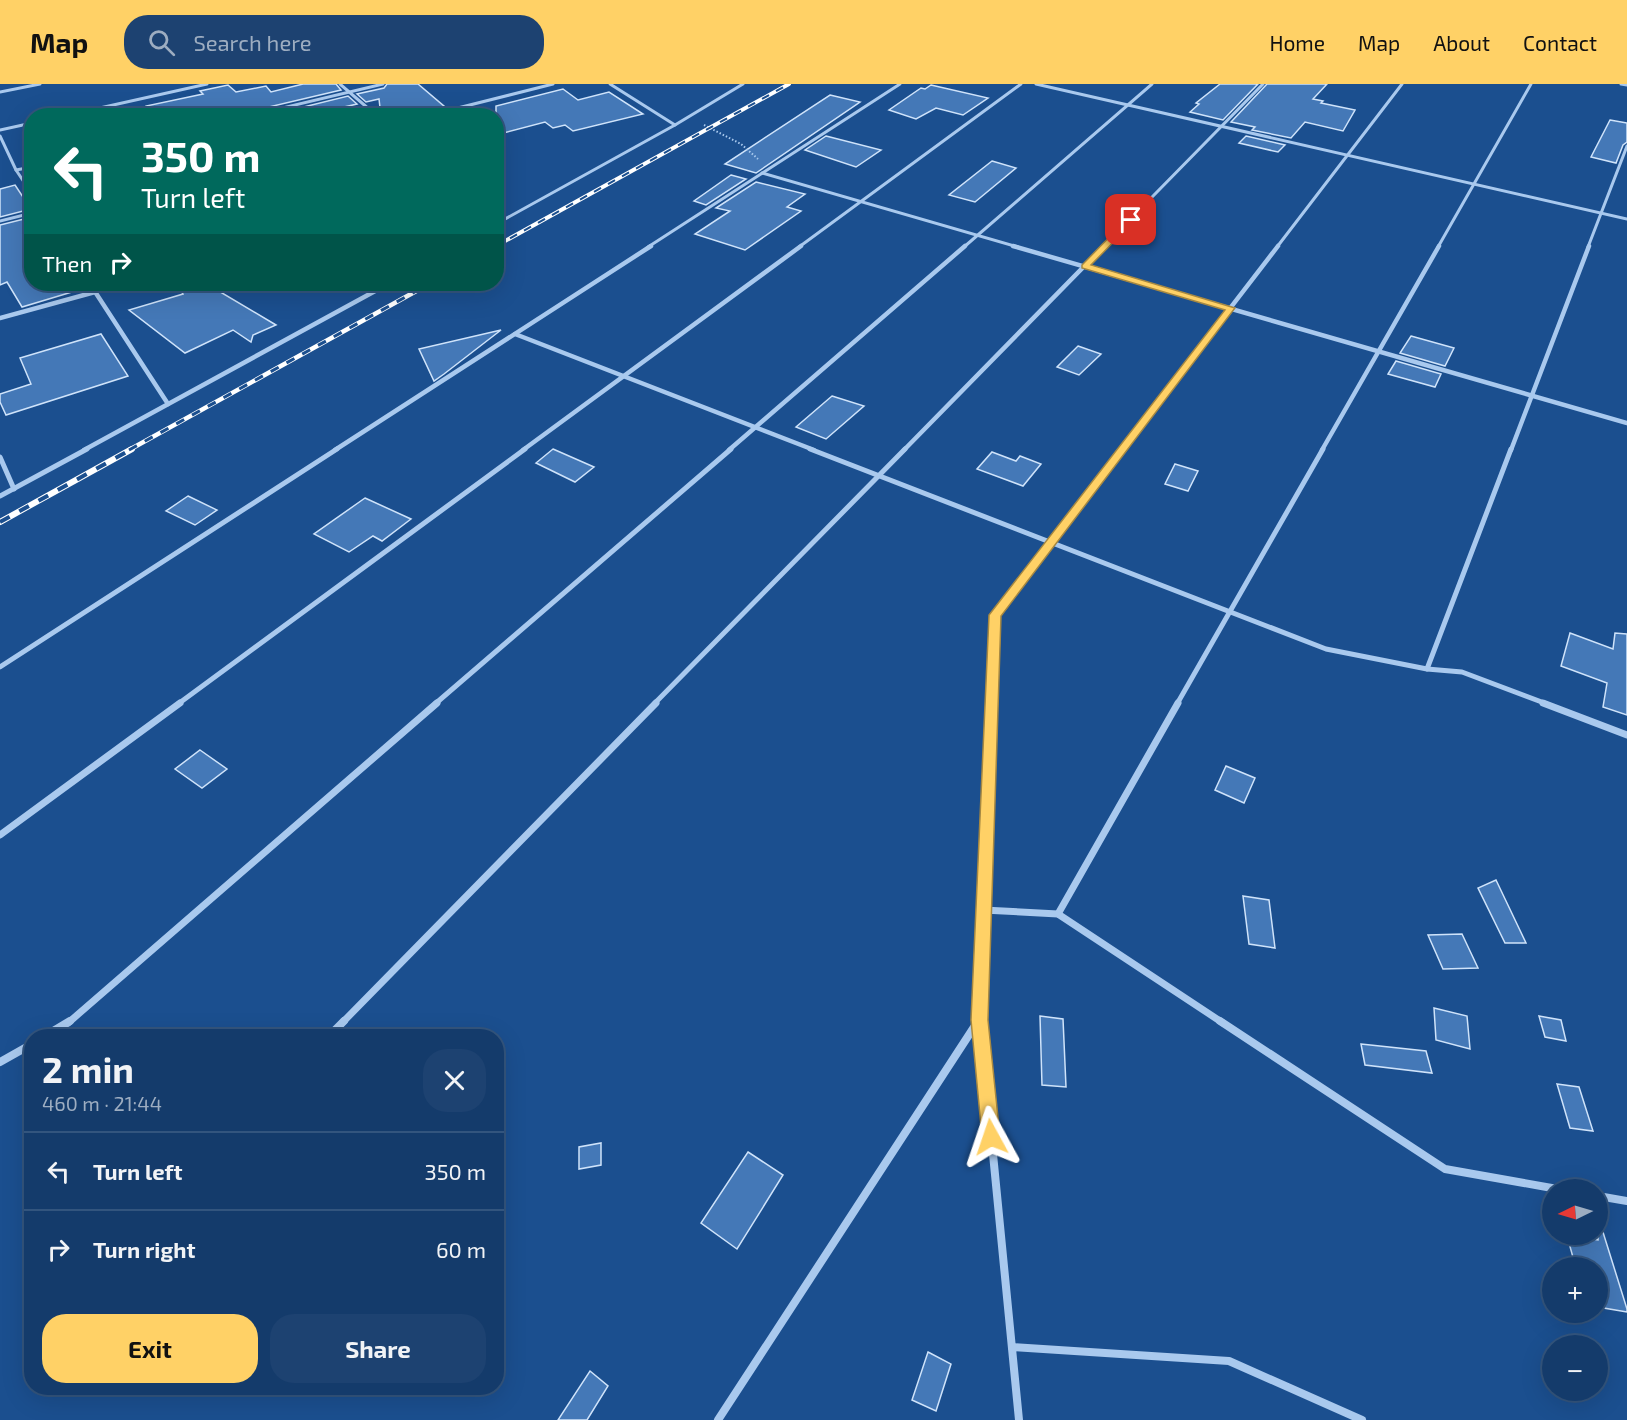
<!DOCTYPE html>
<html lang="en">
<head>
<meta charset="utf-8">
<style>
	body { margin:0; font-family:"Exo 2",sans-serif; background:#1d4271; color:#f1f3f6; height:100vh; display:flex; flex-direction:column; font-size:22px; white-space:nowrap }
	* { box-sizing:border-box; margin:0 }
	p { font-size:20px; color:#9dadc1 }
	.icon { flex:none; width:33px; height:33px; fill:none; stroke:currentColor; stroke-width:2; stroke-linecap:round; stroke-linejoin:round }
	.map { position:relative; flex:1; overflow:hidden }
	.drawer { position:absolute; left:24px; top:945px; width:480px; height:366px; display:flex; flex-direction:column; background:#143b6b; border-radius:24px; box-shadow:0 6px 24px #0002,0 0 0 2px #33557e }
	.drawer>* { flex:none }
	.guide { position:absolute; left:24px; top:24px; width:480px; height:183px; border-radius:24px; box-shadow:0 6px 24px #0002,0 0 0 2px #33557e; background:#00695c; color:#fff; overflow:hidden }
	.needle { width:39px; rotate:265deg }
	.fabs { position:absolute; left:1542px; top:1095px; display:grid; gap:12px }
	.fabs a { display:grid; place-items:center; width:66px; height:66px; border-radius:50%; background:#143b6b; box-shadow:0 6px 24px #0002,0 0 0 2px #33557e; font-size:30px }
	.pin { position:absolute; display:grid; place-items:center; width:51px; height:51px; color:#fff; margin:-26px; border-radius:12px; box-shadow:0 3px 9px #0006 }
	.me { position:absolute; width:66px; margin:-33px; rotate:355deg; stroke-linejoin:round; filter:drop-shadow(0 0 4px #0008) }
	.turn { display:flex; align-items:center; gap:21px; height:126px; padding:0 18px; font-size:27px }
	.turn .icon { width:78px; height:78px; stroke-width:2.5 }
	.turn b { display:block; font-size:42px; line-height:51px }
	.then { display:flex; align-items:center; height:57px; padding:0 18px; background:#0003; gap:12px; font-size:22px }
	.round { display:grid; place-items:center; flex:none; width:63px; height:63px; border-radius:24px; background:#1d4271 }
	.head { display:flex; align-items:center; justify-content:space-between; height:102px; padding:0 18px }
	h1 { font-size:36px; font-weight:700; line-height:45px }
	.button { display:flex; gap:12px; margin-top:auto; padding:12px 18px }
	.button a { flex:1; height:69px; border-radius:24px; background:#ffd166; color:#111; font-size:24px; font-weight:700; line-height:69px; text-align:center }
	.button a+a { background:#1d4271; color:#f1f3f6 }
	ul { padding:0; list-style:none }
	li { display:flex; align-items:center; gap:18px; height:78px; padding:0 18px; border-top:2px solid #33557e }
	li div { flex:1 }
	li b { display:block; font-size:22px }
	li em { font-style:normal }
	header { display:flex; align-items:center; gap:36px; box-sizing:border-box; height:84px; padding:0 30px; background:#ffd166; color:#111 }
	header strong { font-size:28px }
	nav { display:flex; gap:33px; margin-inline-start:auto; font-size:21px }
	.search { width:420px; height:54px; background:#1d4271; display:flex; align-items:center; gap:15px; box-sizing:border-box; padding:0 21px; border-radius:24px; color:#9dadc1; font-size:22px }
	.map>svg:first-child { display:block }
	.building { fill:#4478b7; stroke:#cfe3fa; stroke-width:1.5 }
	.lines { fill:none; stroke-linecap:round; stroke-linejoin:round }
	.path { stroke:#a9c9ee; stroke-width:2; stroke-dasharray:1.5 2; stroke-linecap:butt }
	.street-far4 { stroke:#a9c9ee; stroke-width:3 }
	.street-far3 { stroke:#a9c9ee; stroke-width:4.5 }
	.street-far2 { stroke:#a9c9ee; stroke-width:5 }
	.street-far1 { stroke:#a9c9ee; stroke-width:7 }
	.street { stroke:#a9c9ee; stroke-width:8 }
	.rail-far2-casing { stroke:#fff; stroke-width:4 }
	.rail-far1-casing { stroke:#fff; stroke-width:4.5 }
	.rail-casing { stroke:#fff; stroke-width:6 }
	.rail-far2 { stroke:#1b4f8f; stroke-width:2; stroke-dasharray:8; stroke-linecap:butt }
	.rail-far1 { stroke:#1b4f8f; stroke-width:3; stroke-dasharray:9; stroke-linecap:butt }
	.rail { stroke:#1b4f8f; stroke-width:4; stroke-dasharray:11; stroke-linecap:butt }
	.route { fill:#ffd166; stroke:#a68842; stroke-width:1.5 }
</style>
</head>
<body>
<header>
<strong>Map</strong>
<div class="search"><svg class="icon" aria-label="search" viewBox="0 0 24 24"><circle cx="10" cy="10" r="6"/><path d="M15 15l6 6"/></svg>Search here</div>
<nav><a>Home</a><a>Map</a><a>About</a><a>Contact</a></nav>
</header>
<div class="map">
<svg width="1627" height="1336" viewBox="0 0 1627 1336">
	<rect width="100%" height="100%" fill="#1b4f8f"/>
	<g class="building">
		<polygon points="303,0 336,0 341,6 248,28 245,32 147,32 146,22 203,10 200,7 228,1 236,8 266,2 271,8"/>
		<polygon points="387,0 418,0 445,23 425,28 422,32 381,32 379,15 366,18 357,10 384,4"/>
		<polygon points="1220,0 1258,0 1223,36 1190,28 1199,20 1196,19"/>
		<polygon points="1267,0 1327,0 1313,15 1323,17 1321,19 1355,26 1343,47 1305,38 1291,54 1252,46 1255,43 1231,38"/>
		<polygon points="931,1 988,14 963,31 936,24 916,35 889,26 921,4 925,5"/>
		<polygon points="563,5 578,16 609,8 643,30 573,47 565,41 553,44 545,38 496,51 496,22"/>
		<polygon points="830,11 860,18 756,89 725,80"/>
		<polygon points="348,12 357,20 305,32 267,32"/>
		<polygon points="1610,36 1627,39 1627,58 1623,61 1616,79 1591,73"/>
		<polygon points="826,52 881,66 856,83 805,66"/>
		<polygon points="1246,52 1285,61 1278,68 1239,59"/>
		<polygon points="992,77 1016,84 975,118 949,111"/>
		<polygon points="731,91 746,95 706,121 694,117"/>
		<polygon points="756,98 805,110 787,123 801,127 745,166 695,150 730,127 716,124"/>
		<polygon points="15,101 31,125 0,133 0,105"/>
		<polygon points="32,133 32,200 81,200 82,205 22,223 7,198 0,201 0,141"/>
		<polygon points="197,200 207,200 276,241 253,251 251,258 233,246 185,269 129,226 183,210 179,204"/>
		<polygon points="501,246 444,290 434,297 419,265"/>
		<polygon points="101,250 128,292 6,331 0,318 0,310 31,300 20,274"/>
		<polygon points="1411,252 1454,264 1445,282 1400,269"/>
		<polygon points="1078,262 1101,270 1079,291 1057,283"/>
		<polygon points="1396,277 1441,290 1435,303 1388,290"/>
		<polygon points="832,312 864,322 826,355 796,343"/>
		<polygon points="553,365 594,383 575,398 536,379"/>
		<polygon points="992,368 1016,377 1020,372 1041,380 1023,402 977,385"/>
		<polygon points="1175,380 1198,387 1188,407 1165,400"/>
		<polygon points="188,412 217,426 195,441 166,427"/>
		<polygon points="365,414 411,435 382,457 373,452 349,468 314,450"/>
		<polygon points="1570,549 1613,565 1615,549 1627,550 1627,631 1603,623 1607,599 1561,582"/>
		<polygon points="200,666 227,685 202,704 175,685"/>
		<polygon points="1226,682 1255,694 1244,719 1215,706"/>
		<polygon points="1496,796 1526,859 1505,859 1478,804"/>
		<polygon points="1243,812 1269,816 1275,864 1249,860"/>
		<polygon points="1462,850 1478,884 1443,885 1428,851"/>
		<polygon points="1434,924 1467,932 1470,965 1436,956"/>
		<polygon points="1040,932 1063,935 1066,1003 1042,1001"/>
		<polygon points="1539,932 1561,936 1566,957 1545,953"/>
		<polygon points="1361,960 1426,967 1432,989 1365,981"/>
		<polygon points="1557,1000 1579,1003 1593,1047 1570,1044"/>
		<polygon points="601,1059 601,1081 579,1085 579,1063"/>
		<polygon points="748,1068 783,1091 737,1165 701,1139"/>
		<polygon points="1602,1145 1627,1225 1627,1228 1598,1223 1598,1184 1576,1184 1567,1152 1598,1156 1598,1146"/>
		<polygon points="928,1268 951,1280 936,1327 912,1316"/>
		<polygon points="590,1287 608,1302 587,1336 558,1336"/>
	</g>
	<g class="lines">
		<polyline class="path" points="704,41 741,60 758,75"/>
		<g class="street-far4">
			<polyline points="340,0 377,32"/>
			<polyline points="610,0 675,41"/>
			<polyline points="1036,0 1627,135"/>
			<polyline points="1621,0 1627,1"/>
			<polyline points="0,8 40,0"/>
			<polyline points="64,32 207,0"/>
			<polyline points="249,32 383,0"/>
			<polyline points="426,32 553,0"/>
			<polyline points="0,46 32,39"/>
			<polyline points="0,52 16,86 32,110"/>
			<polyline points="16,86 32,83"/>
			<polyline points="762,89 1018,163"/>
			<polyline points="0,137 32,129"/>
			<polyline points="496,140 675,41 743,0"/>
			<polyline points="648,163 900,0"/>
			<polyline points="799,163 1021,0"/>
			<polyline points="964,163 1152,0"/>
			<polyline points="1103,163 1263,0"/>
			<polyline points="1277,163 1402,0"/>
			<polyline points="1438,163 1531,0"/>
			<polyline points="1588,163 1627,62"/>
		</g>
		<g class="street-far3">
			<polyline points="1013,162 1627,339"/>
			<polyline points="90,200 168,320"/>
			<polyline points="0,234 95,208"/>
			<polyline points="515,250 814,366"/>
			<polyline points="84,366 388,200"/>
			<polyline points="335,366 651,162"/>
			<polyline points="523,366 801,162"/>
			<polyline points="729,366 965,162"/>
			<polyline points="904,366 1104,162"/>
			<polyline points="1121,366 1278,162"/>
			<polyline points="1322,366 1439,162"/>
			<polyline points="1511,366 1589,162"/>
		</g>
		<g class="street-far2">
			<polyline points="810,365 1326,565 1427,585 1462,588 1547,620"/>
			<polyline points="0,373 14,405"/>
			<polyline points="0,412 87,365"/>
			<polyline points="0,583 337,365"/>
			<polyline points="1427,585 1511,365"/>
			<polyline points="178,620 525,365"/>
			<polyline points="435,620 731,365"/>
			<polyline points="654,620 905,365"/>
			<polyline points="992,620 995,531 1122,365"/>
			<polyline points="1177,620 1323,365"/>
		</g>
		<g class="street-far1">
			<polyline points="1543,619 1627,651"/>
			<polyline points="0,751 180,619"/>
			<polyline points="983,826 1058,830 1223,939"/>
			<polyline points="1058,830 1178,619"/>
			<polyline points="68,939 437,619"/>
			<polyline points="342,939 656,619"/>
			<polyline points="977,939 979,936"/>
			<polyline points="980,939 992,619"/>
		</g>
		<g class="street">
			<polyline points="980,937 1019,1336"/>
			<polyline points="1220,937 1445,1085 1563,1106"/>
			<polyline points="45,952 70,937"/>
			<polyline points="329,952 344,937"/>
			<polyline points="0,978 32,960"/>
			<polyline points="1598,1112 1627,1117"/>
			<polyline points="1012,1263 1229,1277 1362,1336"/>
			<polyline points="718,1336 978,937"/>
		</g>
		<defs>
			<polyline id="rail-far2" points="496,162 789,0"/>
			<polyline id="rail-far1" points="129,366 429,200"/>
			<polyline id="rail" points="0,438 132,365"/>
		</defs>
		<use href="#rail-far2" class="rail-far2-casing"/>
		<use href="#rail-far1" class="rail-far1-casing"/>
		<use href="#rail" class="rail-casing"/>
		<use href="#rail-far2" class="rail-far2"/>
		<use href="#rail-far1" class="rail-far1"/>
		<use href="#rail" class="rail"/>
	</g>
	<polygon class="route" points="1128,134 1135,136 1091,181 1235,224 1001,532 988,936 1000,1053 997,1059 991,1061 985,1059 982,1053 971,936 989,531 1225,226 1082,184 1082,181"/>
</svg>
<div class="fabs">
<a><svg class="needle" viewBox="-14 -14 28 28"><path d="M0-13l5 13h-10z" fill="#e53935"/><path d="M0 13l5-13h-10z" fill="#9dadc1"/></svg></a>
<a>+</a>
<a>−</a>
</div>
<div class="pin" style="left:1131px;top:136px;background:#d93025"><svg class="icon" aria-label="arrive" viewBox="0 0 24 24"><path d="M6 21V4h12l-3 4 3 4H6"/></svg></div>
<svg class="me" style="left:991px;top:1053px" viewBox="-20 -20 40 40"><path d="M0-17L14 15 0 8-14 15z" fill="#ffd166" stroke="#fff" stroke-width="4"/></svg>
<div class="guide">
<div class="turn"><svg class="icon" aria-label="left" viewBox="0 0 24 24"><path d="M17 20v-9H6M10 6l-5 5 5 5"/></svg><div><b>350 m</b>Turn left</div></div>
<div class="then">Then<svg class="icon" aria-label="right" viewBox="0 0 24 24"><path d="M7 20v-9h11M14 6l5 5-5 5"/></svg></div>
</div>
<section class="drawer">
<div class="head"><div><h1>2 min</h1><p>460 m · 21:44</p></div><a class="round"><svg class="icon" aria-label="close" viewBox="0 0 24 24"><path d="M6 6l12 12M18 6L6 18"/></svg></a></div>
<ul>
<li><svg class="icon" aria-label="left" viewBox="0 0 24 24"><path d="M17 20v-9H6M10 6l-5 5 5 5"/></svg><div><b>Turn left</b></div><em>350 m</em></li>
<li><svg class="icon" aria-label="right" viewBox="0 0 24 24"><path d="M7 20v-9h11M14 6l5 5-5 5"/></svg><div><b>Turn right</b></div><em>60 m</em></li>
</ul>
<div class="button"><a>Exit</a><a>Share</a></div>
</section>
</div>
</body>
</html>
